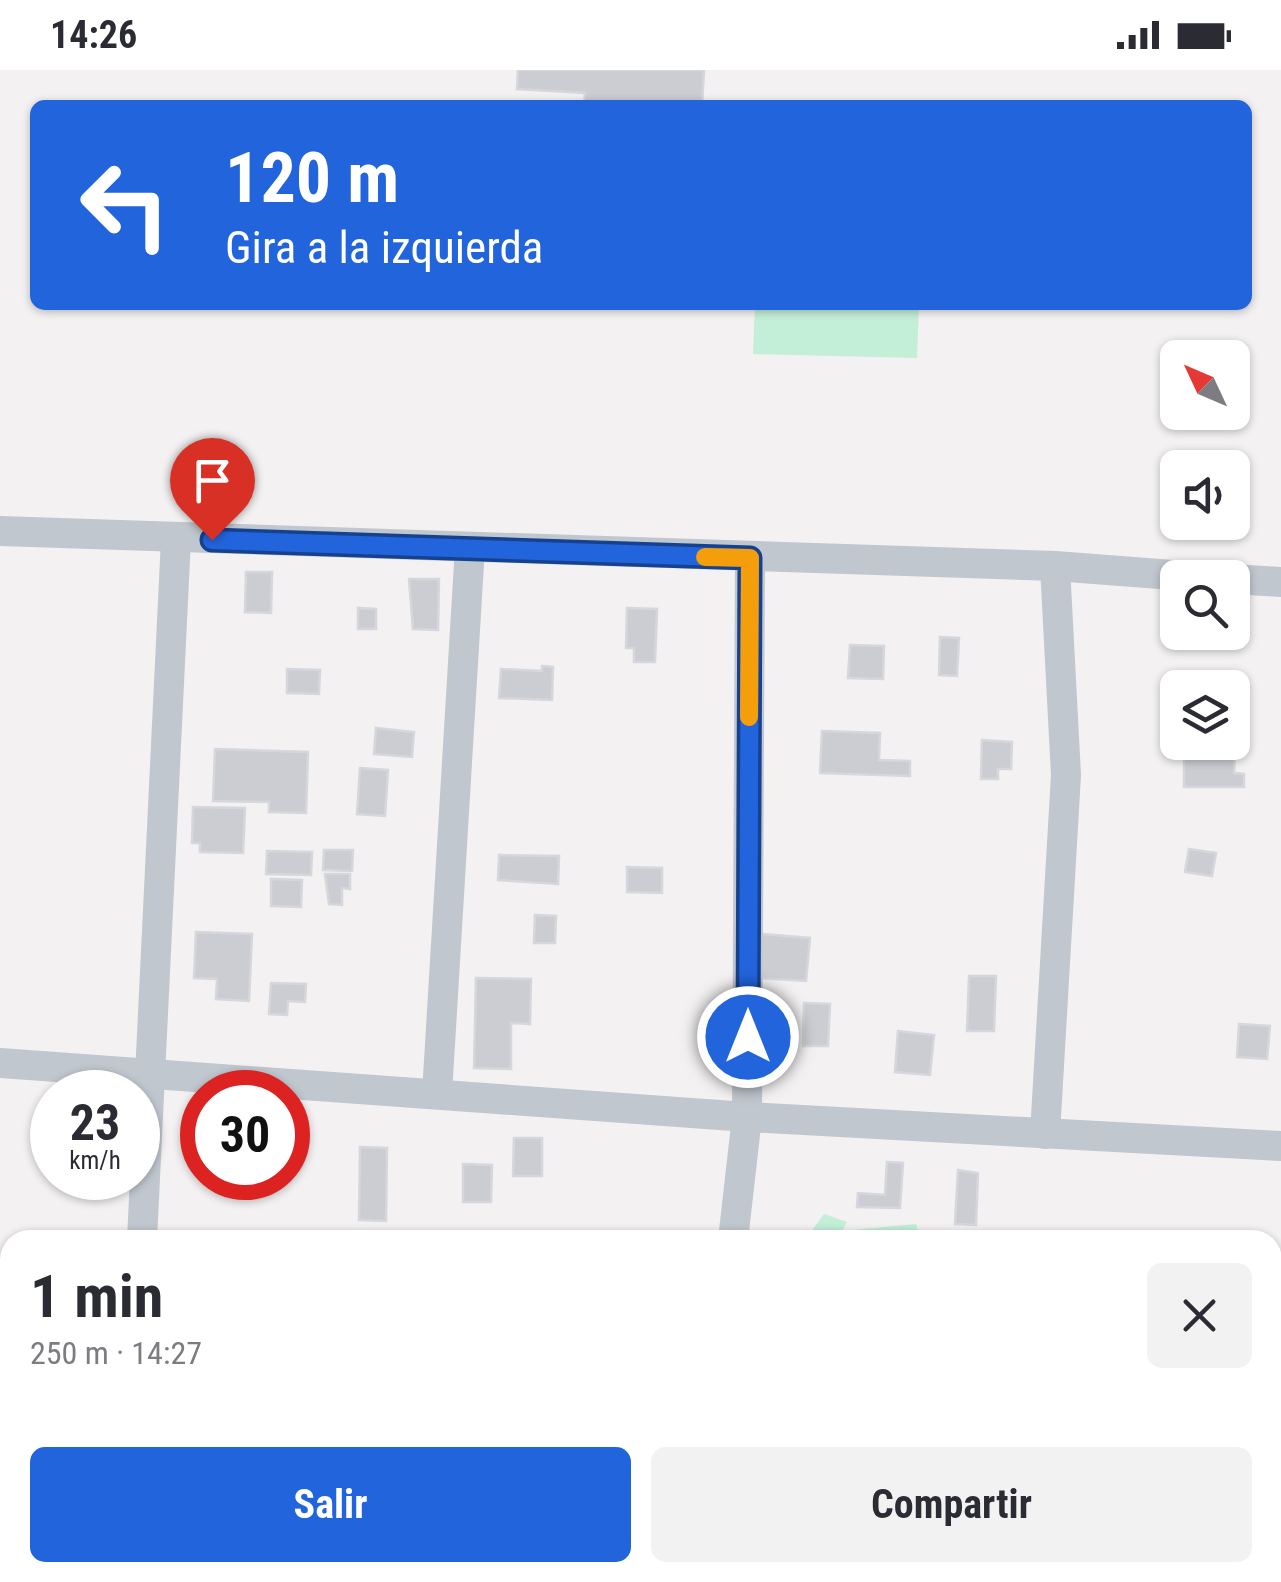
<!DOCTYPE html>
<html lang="es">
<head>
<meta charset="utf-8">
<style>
	body { margin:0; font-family:"Roboto Condensed",sans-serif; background:#f2f2f3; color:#2b2b33; height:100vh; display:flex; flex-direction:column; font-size:38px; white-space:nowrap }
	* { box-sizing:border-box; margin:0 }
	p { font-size:32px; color:#7c7c81 }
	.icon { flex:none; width:55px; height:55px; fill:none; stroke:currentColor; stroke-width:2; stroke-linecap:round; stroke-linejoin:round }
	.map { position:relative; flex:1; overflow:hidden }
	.sheet { position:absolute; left:0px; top:1160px; width:1282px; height:352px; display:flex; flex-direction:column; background:#fff; border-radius:30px 30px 0 0; box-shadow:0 2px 8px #0004 }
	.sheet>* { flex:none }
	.banner { position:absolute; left:30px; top:30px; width:1222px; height:210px; border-radius:15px; box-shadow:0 2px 8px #0004; background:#2264dc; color:#fff; overflow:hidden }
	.needle { width:65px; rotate:314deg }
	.buttons { position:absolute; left:1160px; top:270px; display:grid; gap:20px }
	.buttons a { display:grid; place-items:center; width:90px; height:90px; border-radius:15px; background:#fff; box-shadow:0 2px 8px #0004; font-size:50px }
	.speed { position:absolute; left:30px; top:1000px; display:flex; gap:20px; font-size:50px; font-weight:700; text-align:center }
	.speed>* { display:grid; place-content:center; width:130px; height:130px; border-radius:50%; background:#fff; box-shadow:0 2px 8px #0004; line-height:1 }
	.speed small { font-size:25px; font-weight:400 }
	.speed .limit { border:15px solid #d22; background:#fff; color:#111 }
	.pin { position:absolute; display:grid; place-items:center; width:85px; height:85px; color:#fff; margin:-102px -42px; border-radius:50% 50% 50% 0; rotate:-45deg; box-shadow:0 0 10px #0007 }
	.pin .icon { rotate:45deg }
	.me { position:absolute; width:110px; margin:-55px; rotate:0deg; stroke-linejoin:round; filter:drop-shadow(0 0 8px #0008) }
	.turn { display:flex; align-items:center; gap:35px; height:210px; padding:0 30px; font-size:45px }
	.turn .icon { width:130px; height:130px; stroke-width:2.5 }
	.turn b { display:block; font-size:70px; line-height:85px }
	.round { display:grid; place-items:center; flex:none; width:105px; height:105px; border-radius:15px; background:#f2f2f3 }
	.summary { display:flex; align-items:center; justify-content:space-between; height:170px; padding:0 30px }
	h1 { font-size:60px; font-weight:700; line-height:75px }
	.button { display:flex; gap:20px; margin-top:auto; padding:20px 30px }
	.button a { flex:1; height:115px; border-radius:15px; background:#2264dc; color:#fff; font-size:40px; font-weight:700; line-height:115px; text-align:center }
	.button a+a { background:#f2f2f3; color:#2b2b33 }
	.status { display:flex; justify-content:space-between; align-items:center; height:70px; padding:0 50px; background:#fff; direction:ltr }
	.status svg { height:28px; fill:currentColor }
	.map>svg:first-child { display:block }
	.green { fill:#c3eed7 }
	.building { fill:#cbcdd3; stroke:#d5d7dc; stroke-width:2.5 }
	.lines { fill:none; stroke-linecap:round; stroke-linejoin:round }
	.minor { stroke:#c0c7cf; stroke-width:30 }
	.route-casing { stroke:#16418f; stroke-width:25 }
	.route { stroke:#2264dc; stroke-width:18 }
	.slow { stroke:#f59e0b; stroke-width:18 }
</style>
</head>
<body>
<div class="status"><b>14:26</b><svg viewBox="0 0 49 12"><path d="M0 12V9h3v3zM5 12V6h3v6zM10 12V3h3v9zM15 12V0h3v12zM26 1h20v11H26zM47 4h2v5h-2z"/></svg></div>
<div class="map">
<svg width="1281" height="1512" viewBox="0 0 1281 1512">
	<rect width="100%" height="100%" fill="#f3f1f1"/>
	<g class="green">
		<polygon points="755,235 919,235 917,288 753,284"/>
		<polygon points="824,1144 847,1152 842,1161 916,1154 921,1170 805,1170"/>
		<polygon points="473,1503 639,1503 643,1512 499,1512"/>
		<polygon points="811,1503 868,1503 864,1512 814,1512 816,1504"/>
	</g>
	<g class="building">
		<polygon points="518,0 704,0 702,35 584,35 585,23 517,19"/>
		<polygon points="246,502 272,502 271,543 245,542"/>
		<polygon points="409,509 439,509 438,560 413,559"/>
		<polygon points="358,538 376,539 376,559 358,559"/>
		<polygon points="627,538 657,539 655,592 634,592 634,578 626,578"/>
		<polygon points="940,567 959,568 957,606 939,605"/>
		<polygon points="850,575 884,576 883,609 848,608"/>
		<polygon points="542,596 553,597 552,630 499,628 501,599 542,601"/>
		<polygon points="287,599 320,600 319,624 287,623"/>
		<rect x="1166" y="636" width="12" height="28"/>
		<polygon points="376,658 414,662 412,687 374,684"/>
		<polygon points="822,661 880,663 879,690 910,691 910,706 820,703"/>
		<polygon points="982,670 1012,672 1011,699 998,699 998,709 981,709"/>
		<polygon points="1184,672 1235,673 1234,703 1244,704 1244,717 1184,717"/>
		<polygon points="215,679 308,682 306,743 269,742 269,732 213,731"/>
		<polygon points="360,698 388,700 385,746 357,744"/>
		<polygon points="193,737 245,738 243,783 200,782 200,773 192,773"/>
		<polygon points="1189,779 1216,783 1212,806 1185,802"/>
		<polygon points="324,780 353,780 352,801 323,800"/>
		<polygon points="267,781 312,782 311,805 266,804"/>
		<polygon points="499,785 559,786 558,814 498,810"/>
		<polygon points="627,797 662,798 662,823 627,822"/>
		<polygon points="325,804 350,804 350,819 342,818 342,835 329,834"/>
		<polygon points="271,809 302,810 301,837 271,836"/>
		<polygon points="535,845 556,846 555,873 534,873"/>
		<polygon points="196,862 252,864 249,931 216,929 217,909 194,908"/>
		<polygon points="762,864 810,868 806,911 760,908"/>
		<polygon points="969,906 996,906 994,961 967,961"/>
		<polygon points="476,908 531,909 530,954 511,953 511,999 474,998"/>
		<polygon points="271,913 306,914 305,932 288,931 287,945 269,944"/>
		<polygon points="804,933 830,934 828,976 803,976"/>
		<polygon points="1239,954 1270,956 1267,989 1237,987"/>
		<polygon points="898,961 934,965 930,1005 895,1002"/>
		<polygon points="514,1068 542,1068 542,1106 513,1106"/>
		<polygon points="360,1077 387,1078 386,1151 359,1150"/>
		<polygon points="887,1092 903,1093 900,1138 857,1137 858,1123 885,1125"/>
		<polygon points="463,1094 492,1095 491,1132 463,1132"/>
		<polygon points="958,1100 978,1103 976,1155 955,1154"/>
		<polygon points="1272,1330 1281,1331 1281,1355 1272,1355"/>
		<rect x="323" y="1502" width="49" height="10"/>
		<polygon points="746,1502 779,1502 779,1511 745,1510"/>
		<rect x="963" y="1502" width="30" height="10"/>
	</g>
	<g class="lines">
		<g class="minor">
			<polyline points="0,461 1055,496 1212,508"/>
			<polyline points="1232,509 1281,512"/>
			<polyline points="0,993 747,1047 1281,1076"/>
			<polyline points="437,1024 470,477"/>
			<polyline points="1045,1064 1066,705 1055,496"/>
			<polyline points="142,1170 176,469"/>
			<polyline points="733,1170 747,1047 750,488"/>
			<polyline points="0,1350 10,1350"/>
			<polyline points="1272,1418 1281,1419"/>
			<polyline points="127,1512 127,1502"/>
			<polyline points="705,1512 705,1502"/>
		</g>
	</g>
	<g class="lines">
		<defs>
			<polyline id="route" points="212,470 750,488 748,967"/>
		</defs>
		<use href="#route" class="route-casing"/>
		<use href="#route" class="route"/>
		<polyline class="slow" points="705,487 750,488 749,647"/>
	</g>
</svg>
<div class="buttons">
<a><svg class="needle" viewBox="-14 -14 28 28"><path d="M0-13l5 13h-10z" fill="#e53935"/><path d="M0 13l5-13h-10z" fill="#7c7c81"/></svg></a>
<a><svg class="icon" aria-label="sound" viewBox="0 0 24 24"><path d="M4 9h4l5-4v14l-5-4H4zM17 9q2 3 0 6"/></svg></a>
<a><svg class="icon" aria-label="search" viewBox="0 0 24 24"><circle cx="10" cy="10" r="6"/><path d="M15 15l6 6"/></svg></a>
<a><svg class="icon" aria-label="layers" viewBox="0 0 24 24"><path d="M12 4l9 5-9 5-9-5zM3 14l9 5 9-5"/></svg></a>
</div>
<div class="speed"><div>23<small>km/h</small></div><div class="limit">30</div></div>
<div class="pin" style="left:212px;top:470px;background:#d93025"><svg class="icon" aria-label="arrive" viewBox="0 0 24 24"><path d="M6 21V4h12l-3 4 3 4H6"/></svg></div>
<svg class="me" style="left:748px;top:967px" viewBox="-20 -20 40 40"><circle r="17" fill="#2264dc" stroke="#fff" stroke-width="3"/><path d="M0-11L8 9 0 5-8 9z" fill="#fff"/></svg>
<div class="banner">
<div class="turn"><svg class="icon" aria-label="left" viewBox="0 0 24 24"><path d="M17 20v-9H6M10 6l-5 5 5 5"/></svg><div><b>120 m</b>Gira a la izquierda</div></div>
</div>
<section class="sheet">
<div class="summary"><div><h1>1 min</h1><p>250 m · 14:27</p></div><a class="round"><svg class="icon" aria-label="close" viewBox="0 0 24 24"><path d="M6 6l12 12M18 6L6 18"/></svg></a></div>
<div class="button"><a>Salir</a><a>Compartir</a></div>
</section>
</div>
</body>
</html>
